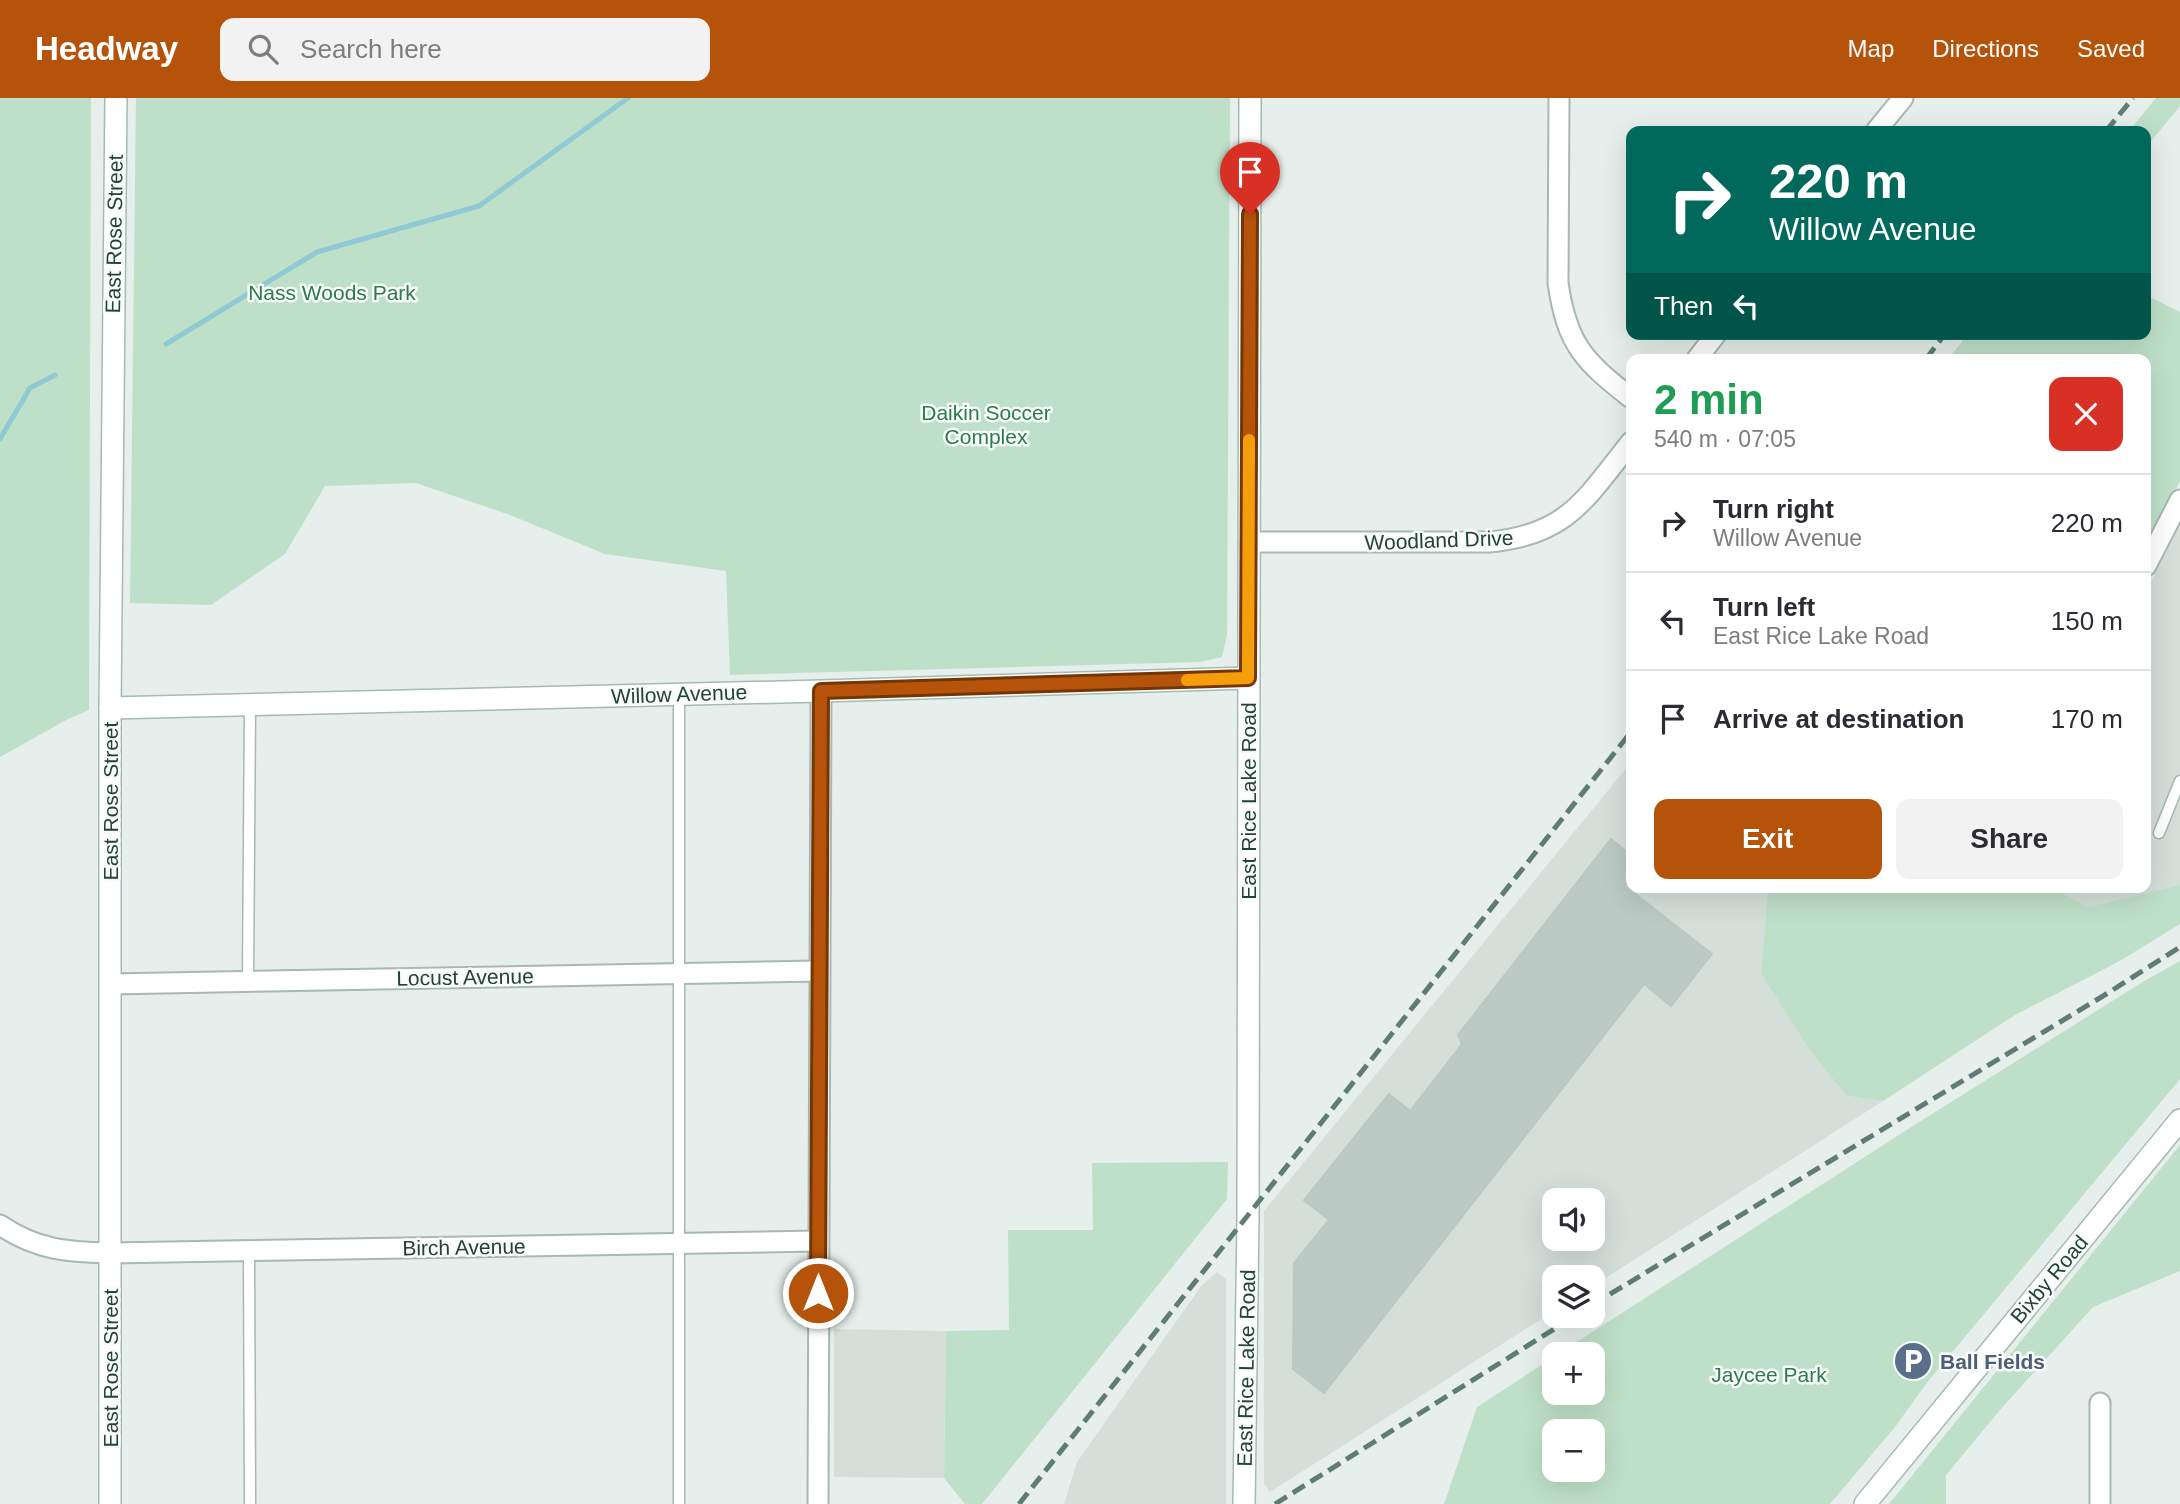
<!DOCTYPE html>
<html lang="en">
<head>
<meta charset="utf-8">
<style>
	body { margin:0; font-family:Helvetica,sans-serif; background:#f2f2f3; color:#2b2b33; height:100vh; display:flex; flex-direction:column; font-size:26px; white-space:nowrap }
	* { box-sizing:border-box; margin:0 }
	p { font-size:23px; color:#7c7c81 }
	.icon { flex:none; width:38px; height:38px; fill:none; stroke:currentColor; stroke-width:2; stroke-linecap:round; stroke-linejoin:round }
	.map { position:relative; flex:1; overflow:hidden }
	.details { position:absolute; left:1626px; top:256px; width:525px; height:539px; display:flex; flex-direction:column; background:#fff; border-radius:14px; box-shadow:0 7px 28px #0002 }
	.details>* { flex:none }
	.banner { position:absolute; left:1626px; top:28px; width:525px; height:214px; border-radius:14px; box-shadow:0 7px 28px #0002; background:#00695c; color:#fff; overflow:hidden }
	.fabs { position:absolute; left:1542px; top:1090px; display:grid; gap:14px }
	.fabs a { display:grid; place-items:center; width:63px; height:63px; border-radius:14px; background:#fff; box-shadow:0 7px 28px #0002; font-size:35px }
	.pin { position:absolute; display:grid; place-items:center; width:60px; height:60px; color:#fff; margin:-72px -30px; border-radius:50% 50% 50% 0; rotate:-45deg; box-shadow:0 0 7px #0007 }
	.pin .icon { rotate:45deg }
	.me { position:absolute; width:77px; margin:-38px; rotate:0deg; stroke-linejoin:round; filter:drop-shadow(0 0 5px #0008) }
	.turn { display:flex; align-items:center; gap:24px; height:147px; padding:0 28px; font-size:32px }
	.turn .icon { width:91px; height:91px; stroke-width:2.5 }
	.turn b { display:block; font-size:49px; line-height:60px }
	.then { display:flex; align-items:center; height:66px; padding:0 28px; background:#0003; gap:14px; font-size:26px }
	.round { display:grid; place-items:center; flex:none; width:74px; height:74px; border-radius:14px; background:#f2f2f3 }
	.head { display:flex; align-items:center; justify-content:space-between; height:119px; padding:0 28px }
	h1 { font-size:42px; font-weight:800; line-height:52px; color:#1e9e55 }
	.cta { display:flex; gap:14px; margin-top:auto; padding:14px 28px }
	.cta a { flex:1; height:80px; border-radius:14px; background:#b45309; color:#fff; font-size:28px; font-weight:800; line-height:80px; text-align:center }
	.cta a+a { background:#f2f2f3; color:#2b2b33 }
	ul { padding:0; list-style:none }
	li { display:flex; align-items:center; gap:21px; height:98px; padding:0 28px; border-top:2px solid #e1e1e2 }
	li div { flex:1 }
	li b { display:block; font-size:26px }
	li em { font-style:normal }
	header { display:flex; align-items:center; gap:42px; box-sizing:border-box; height:98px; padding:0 35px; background:#b45309; color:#fff }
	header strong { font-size:33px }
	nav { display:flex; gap:38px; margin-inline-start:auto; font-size:24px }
	.search { width:490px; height:63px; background:#f2f2f3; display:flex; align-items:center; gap:18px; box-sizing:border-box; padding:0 24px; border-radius:14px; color:#7c7c81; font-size:26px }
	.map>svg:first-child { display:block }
	.built { fill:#d4dfda; fill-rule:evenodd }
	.green { fill:#bfe0c8; fill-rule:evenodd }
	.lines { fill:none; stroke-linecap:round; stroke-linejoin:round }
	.stream { stroke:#8ec9d4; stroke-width:5 }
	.building { fill:#bbcac4; stroke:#b8c9c2; stroke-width:2 }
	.lane-casing { stroke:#a8b8b2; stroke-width:13 }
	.street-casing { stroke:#a8b8b2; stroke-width:23 }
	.secondary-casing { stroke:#a4bbb3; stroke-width:24 }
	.lane { stroke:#fff; stroke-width:10 }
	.street { stroke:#fff; stroke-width:19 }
	.secondary { stroke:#fff; stroke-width:21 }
	.rail { stroke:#5f7d75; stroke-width:5; stroke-dasharray:14 7; stroke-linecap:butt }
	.route-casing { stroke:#753606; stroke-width:18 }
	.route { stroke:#b45309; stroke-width:12 }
	.slow { stroke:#f59e0b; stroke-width:12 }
	.labels { text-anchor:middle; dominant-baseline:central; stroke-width:5; stroke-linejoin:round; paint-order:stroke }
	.street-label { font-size:21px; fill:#24423a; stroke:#f7fbf9 }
	.park-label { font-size:21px; fill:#2d7a4b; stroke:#f7fbf9 }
	.service-label { font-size:21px; font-weight:bold; fill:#4e5e75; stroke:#f7fbf9; text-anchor:start }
</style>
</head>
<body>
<header>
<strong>Headway</strong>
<div class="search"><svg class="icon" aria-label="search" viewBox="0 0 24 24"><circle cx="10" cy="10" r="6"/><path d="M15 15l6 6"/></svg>Search here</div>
<nav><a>Map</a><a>Directions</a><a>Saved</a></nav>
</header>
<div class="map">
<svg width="2180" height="1406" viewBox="0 0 2180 1406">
	<rect width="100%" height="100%" fill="#e6efeb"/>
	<g class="built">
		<polygon points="2180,427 2180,787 2088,809 2061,794 2059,789 2146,789 2146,494"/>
		<path d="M 1628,668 L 1631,682 L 1631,789 L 1768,789 L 1761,875 L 1847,998 L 1883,1003 L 1593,1188 L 1592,1180 L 1554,1180 L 1554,1213 L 1270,1394 L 1264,1386 L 1264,1113 ZM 1554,1102 L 1592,1102 L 1592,1141 L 1554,1141 Z"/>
		<polygon points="1217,1174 1226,1181 1226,1406 1064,1406 1077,1364 1202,1187"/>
		<polygon points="834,1231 946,1233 944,1380 834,1379"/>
	</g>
	<g class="green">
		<polygon points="0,0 91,0 89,612 68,621 0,659"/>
		<polygon points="136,0 1230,0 1227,537 1222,559 1200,564 730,577 726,473 605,456 510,417 416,385 325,388 285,456 211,507 130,505"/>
		<polygon points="2156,0 2180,0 2180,8 2146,49 2146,33 2129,33"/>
		<polygon points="2146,197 2180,214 2180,383 2146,448 2146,261 1948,261 1968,236 2146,236"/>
		<polygon points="2180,787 2180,826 2118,864 2015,917 1883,1003 1847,998 1809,951 1761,875 1768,789 2059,789 2061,794 2088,809"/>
		<path d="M 2180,863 L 2180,981 L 1929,1282 L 1895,1329 L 1830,1406 L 1444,1406 L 1477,1309 L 1554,1259 L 1554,1295 L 1592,1295 L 1592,1256 L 1558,1256 L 1916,1026 L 2141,885 ZM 1554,1334 L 1592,1334 L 1592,1372 L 1554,1372 Z"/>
		<polygon points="2180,1047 2180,1173 2093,1209 2000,1312 1946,1377 1946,1406 1889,1406"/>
		<polygon points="1228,1064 1227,1101 982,1406 965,1406 944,1380 946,1233 1009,1232 1008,1132 1093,1132 1092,1065"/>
	</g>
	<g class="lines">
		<g class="stream">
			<polyline points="166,246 317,154 479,108 628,0"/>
			<polyline points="0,341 30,290 55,277"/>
		</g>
	</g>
	<polygon class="building" points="1611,741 1631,757 1631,780 1625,788 1712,856 1671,908 1644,886 1324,1295 1293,1271 1294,1165 1329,1122 1304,1102 1389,996 1410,1013 1462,946 1458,937"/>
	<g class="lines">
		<defs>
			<g id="lane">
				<polyline points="2159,735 2180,683"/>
				<polyline points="248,883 250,607"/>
				<polyline points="249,1153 250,1406"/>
				<polyline points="679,1406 679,597"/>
			</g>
			<g id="street">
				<path d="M 1559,0 L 1558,185 C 1567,247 1584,263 1631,300"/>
				<polyline points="1876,33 1903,0"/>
				<polyline points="1697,261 1716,236"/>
				<path d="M 1249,444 L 1489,444 C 1568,437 1586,400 1631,344"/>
				<polyline points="2146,468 2180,402"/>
				<polyline points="110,886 819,873"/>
				<path d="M 0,1127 C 37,1152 67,1154 110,1155 L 818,1143"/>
				<polyline points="818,1406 821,593"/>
				<polyline points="2100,1406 2100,1305"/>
			</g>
			<g id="secondary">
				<polyline points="110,610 821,593 1248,580"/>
				<polyline points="110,1406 110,610 116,0"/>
				<polyline points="1244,1406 1248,1118 1250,0"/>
				<polyline points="1865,1406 2180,1022"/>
			</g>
		</defs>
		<use href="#lane" class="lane-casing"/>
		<use href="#street" class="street-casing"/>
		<use href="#secondary" class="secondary-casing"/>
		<use href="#lane" class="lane"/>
		<use href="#street" class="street"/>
		<use href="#secondary" class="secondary"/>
		<g class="rail">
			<polyline points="2106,33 2133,0"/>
			<polyline points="1926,261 1945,236"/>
			<polyline points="1592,1207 2108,895 2180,849"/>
			<polyline points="1019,1406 1631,634"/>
			<polyline points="1275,1406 1575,1218"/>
		</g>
	</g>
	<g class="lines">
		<defs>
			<polyline id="route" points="818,1195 821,593 1248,580 1250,116"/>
		</defs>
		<use href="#route" class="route-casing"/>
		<use href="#route" class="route"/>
		<polyline class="slow" points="1187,582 1248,580 1249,342"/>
	</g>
	<defs>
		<symbol id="parking-disc" viewBox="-11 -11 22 22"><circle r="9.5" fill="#5c6f8a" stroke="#f7fbf9"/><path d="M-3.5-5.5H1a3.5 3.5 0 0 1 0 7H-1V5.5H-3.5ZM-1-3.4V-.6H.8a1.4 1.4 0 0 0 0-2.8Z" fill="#fff"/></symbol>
	</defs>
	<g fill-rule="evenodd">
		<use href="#parking-disc" x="1891" y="1241" width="44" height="44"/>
	</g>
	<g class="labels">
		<g class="street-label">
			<text transform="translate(114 136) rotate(-89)">East Rose Street</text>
			<text transform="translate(1439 442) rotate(-2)">Woodland Drive</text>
			<text transform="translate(679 596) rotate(-2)">Willow Avenue</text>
			<text transform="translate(110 703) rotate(-90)">East Rose Street</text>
			<text transform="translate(1248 703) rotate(-90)">East Rice Lake Road</text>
			<text transform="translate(465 879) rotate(-1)">Locust Avenue</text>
			<text transform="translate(464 1149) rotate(-1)">Birch Avenue</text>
			<text transform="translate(2049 1181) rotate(-50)">Bixby Road</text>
			<text transform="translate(110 1270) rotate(-90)">East Rose Street</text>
			<text transform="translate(1246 1270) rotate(-89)">East Rice Lake Road</text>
		</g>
		<g class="park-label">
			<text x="332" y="194">Nass Woods Park</text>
			<text x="986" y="314">Daikin Soccer<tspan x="986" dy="24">Complex</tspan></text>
			<text x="1769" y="1276">Jaycee Park</text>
		</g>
		<g class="service-label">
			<text x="1940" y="1263">Ball Fields</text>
		</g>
	</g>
</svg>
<div class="fabs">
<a><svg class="icon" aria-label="sound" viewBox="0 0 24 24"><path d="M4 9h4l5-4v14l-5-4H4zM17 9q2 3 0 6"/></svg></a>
<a><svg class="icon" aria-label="layers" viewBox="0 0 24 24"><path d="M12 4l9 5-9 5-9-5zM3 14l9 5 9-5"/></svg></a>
<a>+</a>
<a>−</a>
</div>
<div class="pin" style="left:1250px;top:116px;background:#d93025"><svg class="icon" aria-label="arrive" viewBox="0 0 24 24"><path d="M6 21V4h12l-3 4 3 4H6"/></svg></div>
<svg class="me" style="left:818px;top:1195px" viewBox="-20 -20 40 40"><circle r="17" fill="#b45309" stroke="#fff" stroke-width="3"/><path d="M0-11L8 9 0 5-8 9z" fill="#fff"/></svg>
<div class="banner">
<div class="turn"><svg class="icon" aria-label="right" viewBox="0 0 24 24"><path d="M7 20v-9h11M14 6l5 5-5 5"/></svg><div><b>220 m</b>Willow Avenue</div></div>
<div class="then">Then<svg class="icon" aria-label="left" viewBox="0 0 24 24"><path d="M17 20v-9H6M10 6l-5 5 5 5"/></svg></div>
</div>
<section class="details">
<div class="head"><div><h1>2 min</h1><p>540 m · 07:05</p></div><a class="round" style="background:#d93025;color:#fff"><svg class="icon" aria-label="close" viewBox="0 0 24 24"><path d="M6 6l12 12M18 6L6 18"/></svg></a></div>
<ul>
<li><svg class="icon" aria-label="right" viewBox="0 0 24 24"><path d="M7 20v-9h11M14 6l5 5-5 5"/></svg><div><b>Turn right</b><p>Willow Avenue</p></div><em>220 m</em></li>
<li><svg class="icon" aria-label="left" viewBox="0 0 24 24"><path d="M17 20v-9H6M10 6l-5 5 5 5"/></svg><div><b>Turn left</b><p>East Rice Lake Road</p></div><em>150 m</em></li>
<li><svg class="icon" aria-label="arrive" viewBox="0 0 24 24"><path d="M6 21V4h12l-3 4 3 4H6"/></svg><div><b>Arrive at destination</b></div><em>170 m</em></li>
</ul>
<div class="cta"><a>Exit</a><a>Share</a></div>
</section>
</div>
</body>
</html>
